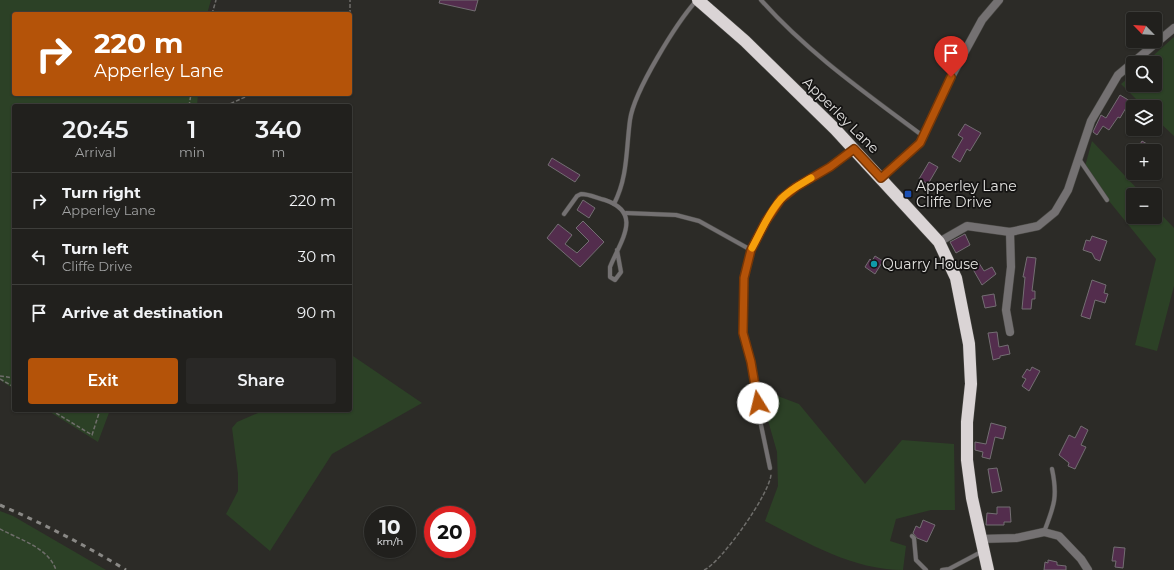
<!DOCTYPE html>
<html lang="en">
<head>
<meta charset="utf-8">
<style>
	body { margin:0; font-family:Montserrat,sans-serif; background:#292826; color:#f1f3f6; height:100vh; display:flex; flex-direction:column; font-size:15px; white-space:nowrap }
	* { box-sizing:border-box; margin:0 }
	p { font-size:13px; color:#a2a3a4 }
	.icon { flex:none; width:22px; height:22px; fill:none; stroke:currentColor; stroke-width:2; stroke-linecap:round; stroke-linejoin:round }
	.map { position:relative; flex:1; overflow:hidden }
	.sheet { position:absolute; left:12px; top:104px; width:340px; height:308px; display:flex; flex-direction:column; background:#21201d; border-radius:4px; box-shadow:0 1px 3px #0004,0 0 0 1px #3e3e3b }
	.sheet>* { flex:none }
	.hud { position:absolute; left:12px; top:12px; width:340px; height:84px; border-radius:4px; box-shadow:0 1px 3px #0004,0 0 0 1px #3e3e3b; background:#b45309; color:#fff; overflow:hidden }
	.needle { width:26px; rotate:295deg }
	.tools { position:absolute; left:1126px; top:12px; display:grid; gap:8px }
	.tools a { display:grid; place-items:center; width:36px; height:36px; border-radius:4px; background:#21201d; box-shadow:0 1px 3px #0004,0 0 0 1px #3e3e3b; font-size:20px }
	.speed { position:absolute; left:364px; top:506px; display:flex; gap:8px; font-size:20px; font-weight:700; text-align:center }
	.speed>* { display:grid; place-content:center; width:52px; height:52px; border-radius:50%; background:#21201d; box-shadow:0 1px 3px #0004,0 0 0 1px #3e3e3b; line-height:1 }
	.speed small { font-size:10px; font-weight:400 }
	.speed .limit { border:6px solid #d22; background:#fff; color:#111 }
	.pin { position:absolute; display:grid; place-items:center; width:34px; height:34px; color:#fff; margin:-41px -17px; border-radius:50% 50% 50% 0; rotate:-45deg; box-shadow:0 0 4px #0007 }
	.pin .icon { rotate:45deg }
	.me { position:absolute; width:44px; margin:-22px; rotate:351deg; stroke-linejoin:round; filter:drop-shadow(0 0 3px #0008) }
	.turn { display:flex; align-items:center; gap:14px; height:84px; padding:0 16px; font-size:18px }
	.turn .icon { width:52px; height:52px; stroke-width:2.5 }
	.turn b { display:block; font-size:28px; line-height:34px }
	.eta { display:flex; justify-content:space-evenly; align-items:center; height:68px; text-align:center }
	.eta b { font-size:24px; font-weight:600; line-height:28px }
	.button { display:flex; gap:8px; margin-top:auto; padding:8px 16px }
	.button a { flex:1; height:46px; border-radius:4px; background:#b45309; color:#fff; font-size:16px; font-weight:600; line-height:46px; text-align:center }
	.button a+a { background:#292826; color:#f1f3f6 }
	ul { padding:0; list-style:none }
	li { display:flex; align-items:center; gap:12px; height:56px; padding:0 16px; border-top:1px solid #3e3e3b }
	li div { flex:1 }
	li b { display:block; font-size:15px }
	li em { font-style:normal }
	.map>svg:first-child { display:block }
	.green { fill:#2c4126 }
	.building { fill:#532d4d; stroke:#736e72 }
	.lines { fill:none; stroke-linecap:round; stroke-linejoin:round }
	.lane-casing { stroke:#494844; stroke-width:5 }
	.street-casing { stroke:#494844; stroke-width:9 }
	.highway-casing { stroke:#494844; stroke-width:13 }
	.path { stroke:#6f6e6b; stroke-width:1.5; stroke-dasharray:4 2; stroke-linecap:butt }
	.lane { stroke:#747172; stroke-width:4 }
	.street { stroke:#747172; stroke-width:8 }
	.highway { stroke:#dad4d5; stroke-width:12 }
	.rail { stroke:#898885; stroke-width:3; stroke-dasharray:5 5; stroke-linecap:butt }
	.route-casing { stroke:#753606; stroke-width:10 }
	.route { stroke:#b45309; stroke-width:7 }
	.slow { stroke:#f59e0b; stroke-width:7 }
	.transit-dot { fill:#1a4fb4; stroke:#141312; stroke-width:1.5 }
	.culture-dot { fill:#0f9aa8; stroke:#141312; stroke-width:1.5 }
	.labels { text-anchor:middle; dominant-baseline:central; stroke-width:3.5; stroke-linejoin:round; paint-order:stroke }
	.street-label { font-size:14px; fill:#e2e1df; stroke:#141312 }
	.poi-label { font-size:14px; fill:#e2e1df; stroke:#141312; text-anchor:start }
</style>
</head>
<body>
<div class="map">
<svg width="1174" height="570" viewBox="0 0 1174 570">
	<rect width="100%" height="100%" fill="#2c2b27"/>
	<g class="green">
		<polygon points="0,0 211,0 207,14 14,14 14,94 198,94 197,106 14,106 14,389 0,380"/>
		<polygon points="1174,37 1174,136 1155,118 1155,107 1144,107 1121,84 1133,74 1133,85 1155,85 1155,63 1145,63"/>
		<polygon points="1092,141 1143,195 1133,195 1133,217 1155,217 1155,208 1174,228 1174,286 1157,351 1135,345 1156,259 1084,170"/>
		<polygon points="350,354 422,403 332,454 270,551 226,514 238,491 238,474 232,428 237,422 265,410 350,410"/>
		<path d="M 767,392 L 799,404 L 865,484 L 902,440 L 954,444 L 955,510 L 931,510 L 896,519 L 890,541 L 906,546 L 903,570 C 853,570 808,543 765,521 L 778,486 L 777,452 L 763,403 Z"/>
		<polygon points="47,410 110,410 98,442"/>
		<polygon points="0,511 13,516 106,570 0,570"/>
	</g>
	<g class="building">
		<polygon points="440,0 478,0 475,11 439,3"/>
		<polygon points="1120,95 1130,101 1120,118 1118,117 1109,130 1103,126 1097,135 1093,132 1101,115 1106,118"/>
		<polygon points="965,124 981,133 970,151 967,149 960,162 952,157 963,138 958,135"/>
		<polygon points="1142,141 1159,151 1136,151"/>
		<polygon points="552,158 580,175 575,182 548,165"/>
		<polygon points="929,162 938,167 928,184 919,179"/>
		<polygon points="583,200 595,208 589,218 577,210"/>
		<polygon points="583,221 604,242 580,267 547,238 558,224 572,235 565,244 577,253 589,241 576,228"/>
		<polygon points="965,234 970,245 956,253 950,242"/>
		<polygon points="1092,236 1107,241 1100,261 1095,259 1092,253 1083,250 1086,240 1090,241"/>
		<polygon points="875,256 883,261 875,274 865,267 870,259 872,261"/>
		<polygon points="1027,257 1036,258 1032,291 1035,291 1035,299 1032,299 1031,309 1022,309 1025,277 1023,277"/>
		<polygon points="977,260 984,271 992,267 996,274 982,285 970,264"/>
		<polygon points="1092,280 1106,285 1104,293 1108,294 1105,303 1095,300 1090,319 1081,316"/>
		<polygon points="994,294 996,306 985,308 982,296"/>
		<polygon points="997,332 999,347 1008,345 1010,354 1000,356 1000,358 993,360 988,333"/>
		<polygon points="1032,367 1040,371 1029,391 1022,386 1026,379 1022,377 1027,369 1030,371"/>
		<polygon points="991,423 1006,427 1003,439 995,437 990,459 982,457 983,452 975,450 975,442 986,444"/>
		<polygon points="1081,426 1088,430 1081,445 1086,447 1075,469 1068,466 1069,463 1059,455 1069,435 1075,438"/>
		<polygon points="997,468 1002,491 992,493 988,469"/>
		<polygon points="997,507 1010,507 1011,522 1004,522 1004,525 986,525 987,513 997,514"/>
		<polygon points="923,520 935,525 927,542 917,538 913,533 916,526 920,528"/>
		<polygon points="1114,547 1125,548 1123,568 1115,567 1116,561 1112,561"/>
		<polygon points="1048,560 1057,562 1057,565 1066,566 1066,570 1044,570 1045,562 1048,563"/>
	</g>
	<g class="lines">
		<defs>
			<g id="lane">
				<path d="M 761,0 C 808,53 867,94 923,136"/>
				<polyline points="1079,159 1107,200"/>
				<path d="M 614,204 C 628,177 626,149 630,120 C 634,91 677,22 697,0"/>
				<polyline points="626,213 676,215 699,221 751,250"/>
				<path d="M 564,214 L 577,196 L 581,194 C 589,194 597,198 605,200 C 643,213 621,240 610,267 L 610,277 L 615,280 L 621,272 L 617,250"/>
				<polyline points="770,468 761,425 751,362 743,333 744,278 751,250 766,221 781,199 796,187 830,167 852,150"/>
				<path d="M 1044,532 C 1054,506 1058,497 1052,469"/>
				<polyline points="912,536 914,538 916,560 926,570"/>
				<polyline points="942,570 949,569 983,551"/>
			</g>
			<g id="street">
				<polyline points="881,178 920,143 951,77 982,20 999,0"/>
				<polyline points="1010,232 1011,267 1006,310 1010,332"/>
				<polyline points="939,242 967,226 1010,232 1038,226 1055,212 1068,190 1091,121 1118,75 1174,28"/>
				<polyline points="980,539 1016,538 1044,532 1059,536 1081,559 1088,570"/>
			</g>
			<polyline id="highway" points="698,0 745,41 835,129 939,242 956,278 969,344 971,384 967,422 967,460 972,498 988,570"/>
		</defs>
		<use href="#lane" class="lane-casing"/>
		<use href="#street" class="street-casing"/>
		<use href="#highway" class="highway-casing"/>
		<g class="path">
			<polyline points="212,14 216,0"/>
			<polyline points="350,14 350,0"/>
			<polyline points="189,106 191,94"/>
			<polyline points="225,106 252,94"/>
			<polyline points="0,376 14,378"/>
			<polyline points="0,379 14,387"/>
			<polyline points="51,410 92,435 100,410"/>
			<path d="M 0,529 C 20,540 48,547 56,570"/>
			<path d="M 704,570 C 721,563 771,492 771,474"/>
		</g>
		<use href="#lane" class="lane"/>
		<use href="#street" class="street"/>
		<use href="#highway" class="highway"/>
		<path class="rail" d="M 0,505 C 44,524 85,545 126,570"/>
	</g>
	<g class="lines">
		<defs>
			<polyline id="route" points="758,403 751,362 743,333 744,278 751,250 766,221 781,199 796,187 830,167 854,149 881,178 920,143 951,77"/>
		</defs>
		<use href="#route" class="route-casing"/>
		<use href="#route" class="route"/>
		<path class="slow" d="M 752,248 C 761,232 768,213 781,199 C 789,190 801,184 811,178"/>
	</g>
	<rect class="transit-dot" x="904" y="190" width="8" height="8" rx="2"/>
	<circle class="culture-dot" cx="874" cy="264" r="4"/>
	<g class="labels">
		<g class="street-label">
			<text transform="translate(841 115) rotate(45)">Apperley Lane</text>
		</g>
		<g class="poi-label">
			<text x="916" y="186">Apperley Lane<tspan x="916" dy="16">Cliffe Drive</tspan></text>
			<text x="882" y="264">Quarry House</text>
		</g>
	</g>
</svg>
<div class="tools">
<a><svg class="needle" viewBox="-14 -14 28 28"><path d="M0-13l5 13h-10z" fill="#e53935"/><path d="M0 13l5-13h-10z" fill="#a2a3a4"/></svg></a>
<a><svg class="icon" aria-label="search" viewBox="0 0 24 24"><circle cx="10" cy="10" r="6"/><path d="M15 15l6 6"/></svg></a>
<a><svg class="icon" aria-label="layers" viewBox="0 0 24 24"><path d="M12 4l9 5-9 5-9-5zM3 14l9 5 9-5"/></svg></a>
<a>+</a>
<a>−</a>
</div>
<div class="speed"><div>10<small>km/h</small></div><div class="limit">20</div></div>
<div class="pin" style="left:951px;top:77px;background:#d93025"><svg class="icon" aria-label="arrive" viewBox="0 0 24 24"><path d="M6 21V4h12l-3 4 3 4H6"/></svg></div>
<svg class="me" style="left:758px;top:403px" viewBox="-20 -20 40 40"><circle r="19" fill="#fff"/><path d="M0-13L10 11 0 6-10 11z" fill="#b45309"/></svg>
<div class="hud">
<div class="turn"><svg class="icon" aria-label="right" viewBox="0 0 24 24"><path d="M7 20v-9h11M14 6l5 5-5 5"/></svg><div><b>220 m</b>Apperley Lane</div></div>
</div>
<section class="sheet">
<div class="eta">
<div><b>20:45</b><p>Arrival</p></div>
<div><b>1</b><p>min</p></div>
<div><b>340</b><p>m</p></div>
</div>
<ul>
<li><svg class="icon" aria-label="right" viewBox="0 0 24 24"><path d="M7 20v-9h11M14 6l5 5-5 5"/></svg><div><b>Turn right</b><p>Apperley Lane</p></div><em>220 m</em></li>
<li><svg class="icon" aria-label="left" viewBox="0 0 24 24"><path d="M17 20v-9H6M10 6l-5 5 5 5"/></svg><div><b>Turn left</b><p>Cliffe Drive</p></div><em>30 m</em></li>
<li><svg class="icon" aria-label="arrive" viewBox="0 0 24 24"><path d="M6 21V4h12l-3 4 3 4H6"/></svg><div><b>Arrive at destination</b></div><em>90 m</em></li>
</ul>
<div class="button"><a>Exit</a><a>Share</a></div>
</section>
</div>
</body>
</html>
